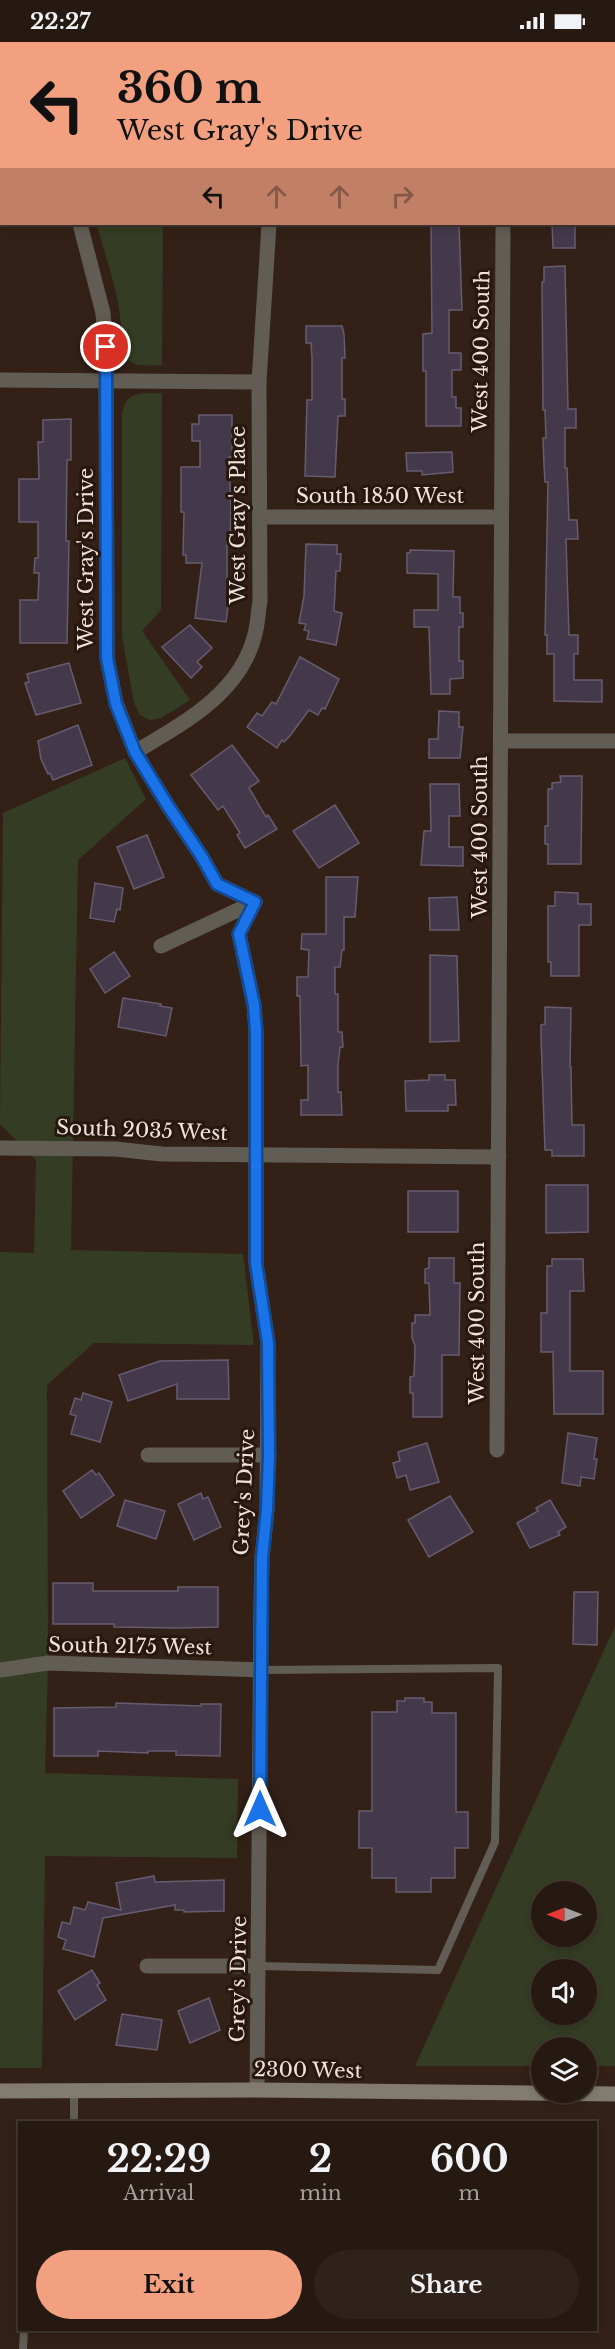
<!DOCTYPE html>
<html lang="en">
<head>
<meta charset="utf-8">
<style>
	body { margin:0; font-family:"Libre Baskerville",serif; background:#2e221a; color:#f1f3f6; height:100vh; display:flex; flex-direction:column; font-size:22px; white-space:nowrap }
	* { box-sizing:border-box; margin:0 }
	p { font-size:20px; color:#a4a09f }
	.icon { flex:none; width:33px; height:33px; fill:none; stroke:currentColor; stroke-width:2; stroke-linecap:round; stroke-linejoin:round }
	.map { position:relative; flex:1; overflow:hidden }
	.details { position:absolute; left:18px; top:2079px; width:579px; height:210px; display:flex; flex-direction:column; background:#261911; border-radius:0px; box-shadow:0 3px 9px #0003,0 0 0 2px #423831 }
	.details>* { flex:none }
	.banner { position:absolute; left:0px; top:0px; width:615px; height:183px; box-shadow:0 3px 9px #0003,0 0 0 2px #423831; background:#f2a080; color:#111; overflow:hidden }
	.needle { width:39px; rotate:270deg }
	.buttons { position:absolute; left:531px; top:1839px; display:grid; gap:12px }
	.buttons a { display:grid; place-items:center; width:66px; height:66px; border-radius:50%; background:#261911; box-shadow:0 3px 9px #0003,0 0 0 2px #423831; font-size:30px }
	.pin { position:absolute; display:grid; place-items:center; width:51px; height:51px; color:#fff; margin:-26px; border:3px solid #fff; border-radius:50%; box-shadow:0 2px 6px #0007 }
	.me { position:absolute; width:66px; margin:-33px; rotate:0deg; stroke-linejoin:round; filter:drop-shadow(0 0 4px #0008) }
	.turn { display:flex; align-items:center; gap:21px; height:126px; padding:0 18px; font-size:27px }
	.turn .icon { width:78px; height:78px; stroke-width:2.5 }
	.turn b { display:block; font-size:42px; line-height:51px }
	.lanes { display:flex; align-items:center; height:57px; padding:0 18px; background:#0003; justify-content:center; gap:30px; direction:ltr }
	.lanes .off { opacity:.35 }
	.eta { display:flex; justify-content:space-evenly; align-items:center; height:102px; text-align:center }
	.eta b { font-size:36px; font-weight:700; line-height:42px }
	.button { display:flex; gap:12px; margin-top:auto; padding:12px 18px }
	.button a { flex:1; height:69px; border-radius:36px; background:#f2a080; color:#111; font-size:24px; font-weight:700; line-height:69px; text-align:center }
	.button a+a { background:#2e221a; color:#f1f3f6 }
	.status { display:flex; justify-content:space-between; align-items:center; height:42px; padding:0 30px; background:#261911; direction:ltr }
	.status svg { height:16px; fill:currentColor }
	.map>svg:first-child { display:block }
	.green { fill:#343d23; fill-rule:evenodd }
	.building { fill:#43394b; stroke:#665c6f; stroke-width:1.5 }
	.lines { fill:none; stroke-linecap:round; stroke-linejoin:round }
	.service { stroke:#615d54; stroke-width:8 }
	.minor { stroke:#615d54; stroke-width:15 }
	.secondary { stroke:#827c6e; stroke-width:15 }
	.route-casing { stroke:#114b97; stroke-width:15 }
	.route { stroke:#1a73e8; stroke-width:10 }
	.labels { text-anchor:middle; dominant-baseline:central; stroke-width:6; stroke-linejoin:round; paint-order:stroke }
	.street-label { font-size:20px; fill:#efe2dc; stroke:#28170e }
</style>
</head>
<body>
<div class="status"><b>22:27</b><svg viewBox="0 0 49 12"><path d="M0 12V9h3v3zM5 12V6h3v6zM10 12V3h3v9zM15 12V0h3v12zM26 1h20v11H26zM47 4h2v5h-2z"/></svg></div>
<div class="map">
<svg width="615" height="2307" viewBox="0 0 615 2307">
	<rect width="100%" height="100%" fill="#332117"/>
	<g class="green">
		<path d="M 97,182 L 163,182 L 162,323 C 152,323 138,326 130,319 C 120,312 122,297 121,285 C 119,249 105,216 97,182 Z"/>
		<path d="M 162,351 L 161,568 L 142,589 L 190,658 L 161,676 L 150,678 L 140,673 L 134,661 L 122,594 L 122,372 C 126,347 142,352 162,351 Z"/>
		<polygon points="125,716 146,757 78,818 71,1208 243,1212 254,1303 94,1301 47,1343 48,1621 45,1731 238,1737 237,1816 45,1814 42,2026 0,2026 0,1210 34,1211 36,1118 0,1082 3,771"/>
		<path d="M 615,1584 L 615,2024 L 587,2024 L 586,2006 L 542,2006 L 541,2024 L 415,2024 ZM 542,1850 L 586,1850 L 586,1894 L 542,1894 ZM 542,1928 L 586,1928 L 586,1972 L 542,1972 Z"/>
	</g>
	<g class="building">
		<polygon points="431,182 459,182 462,268 449,268 449,311 461,311 461,328 452,328 452,355 456,355 456,366 461,366 461,384 426,384 426,329 423,329 423,292 432,291"/>
		<polygon points="552,182 575,182 575,206 553,206"/>
		<polygon points="565,224 568,367 576,367 576,386 565,386 565,426 567,426 569,478 577,478 578,497 566,497 569,593 578,593 578,612 574,612 574,638 602,638 602,660 554,659 554,612 547,612 547,593 545,593 548,440 545,440 544,423 543,396 546,396 545,368 543,368 542,240 544,240 544,225"/>
		<polygon points="306,284 342,284 344,292 345,316 342,316 342,357 345,357 345,374 338,374 335,435 305,434 307,358 312,358 312,316 311,301 306,301"/>
		<polygon points="199,373 232,373 232,415 229,415 231,470 230,497 227,497 227,539 231,540 226,580 195,576 202,521 186,521 186,513 183,513 184,470 181,470 181,425 200,425 200,399 192,399 192,382 199,382"/>
		<polygon points="71,377 71,418 67,418 66,499 69,499 67,601 20,601 20,558 38,558 39,531 34,531 35,516 38,516 38,480 19,480 19,437 39,437 38,400 43,400 43,378"/>
		<polygon points="452,410 453,430 422,433 422,429 407,429 406,411"/>
		<polygon points="306,502 337,503 337,512 341,512 340,529 336,529 334,569 342,571 336,603 307,597 309,589 304,588 306,582 299,581 304,554"/>
		<polygon points="410,508 454,509 453,555 460,555 460,571 463,571 463,585 459,585 459,619 463,619 463,636 450,637 450,652 431,652 429,585 414,585 414,568 438,568 438,532 407,531 407,511 410,511"/>
		<polygon points="190,583 212,606 197,620 202,625 191,636 162,605"/>
		<polygon points="300,615 339,637 325,667 322,666 318,673 309,668 289,695 284,700 282,698 277,706 247,685 257,671 262,674 272,660 276,662"/>
		<polygon points="69,621 81,661 36,673 25,641 29,640 27,632"/>
		<polygon points="439,669 459,670 459,685 463,685 460,716 429,716 429,697 438,697"/>
		<polygon points="78,683 92,723 53,738 50,731 48,732 41,717 38,699"/>
		<polygon points="232,703 259,739 249,746 266,775 268,773 277,787 245,806 237,793 240,791 223,764 218,768 191,733"/>
		<polygon points="560,734 582,734 581,822 548,822 548,802 545,802 545,784 548,784 548,747 552,747 552,741 561,740"/>
		<polygon points="430,742 459,742 460,774 449,774 449,805 463,805 463,824 421,823 424,789 431,789"/>
		<polygon points="335,763 359,801 319,826 293,789"/>
		<polygon points="147,793 164,835 134,847 117,805"/>
		<polygon points="326,835 358,835 355,875 344,875 344,908 342,908 340,925 335,925 335,952 338,952 338,990 342,990 343,1005 340,1005 338,1023 338,1050 341,1050 342,1073 301,1073 301,1058 308,1058 308,1023 301,1024 300,954 297,954 297,935 308,935 309,908 301,907 302,892 326,892"/>
		<polygon points="95,841 123,846 120,868 117,867 114,880 90,876"/>
		<polygon points="555,850 578,851 578,862 591,862 591,883 579,883 579,934 551,934 551,920 548,920 548,864 555,864"/>
		<polygon points="457,855 459,888 430,888 429,856"/>
		<polygon points="114,910 130,934 105,951 90,927"/>
		<polygon points="430,913 457,914 459,999 430,1000"/>
		<polygon points="123,956 161,962 160,964 172,966 166,994 118,985"/>
		<polygon points="545,965 571,966 570,1025 571,1025 572,1083 584,1083 584,1114 552,1114 552,1108 545,1108 541,996 541,983 545,982"/>
		<polygon points="429,1033 445,1033 445,1038 455,1038 456,1063 448,1063 448,1069 406,1069 405,1039 429,1038"/>
		<polygon points="546,1143 588,1143 588,1190 546,1191"/>
		<rect x="408" y="1149" width="50" height="41"/>
		<polygon points="429,1216 454,1216 454,1241 460,1241 459,1313 442,1313 442,1375 413,1375 413,1351 410,1351 410,1335 414,1334 415,1304 412,1296 412,1281 415,1281 415,1273 430,1273 429,1241 425,1241 425,1227 429,1226"/>
		<polygon points="552,1217 583,1217 584,1249 570,1249 570,1329 603,1329 603,1372 554,1372 553,1310 541,1310 541,1271 547,1271 547,1224 552,1224"/>
		<polygon points="228,1318 229,1357 177,1357 177,1342 128,1359 119,1333 160,1319"/>
		<polygon points="83,1351 112,1360 100,1400 71,1392 76,1374 70,1372 75,1356 81,1358"/>
		<polygon points="568,1391 597,1396 594,1417 597,1417 594,1437 581,1435 580,1444 562,1441"/>
		<polygon points="427,1401 439,1440 410,1448 406,1433 397,1436 393,1421 400,1419 398,1410"/>
		<polygon points="92,1428 96,1433 99,1431 114,1453 81,1476 63,1449"/>
		<polygon points="201,1451 203,1457 208,1455 221,1485 194,1498 178,1462"/>
		<polygon points="450,1454 473,1490 429,1515 408,1478"/>
		<polygon points="125,1458 165,1469 156,1497 117,1484"/>
		<polygon points="550,1458 566,1485 558,1490 560,1493 530,1506 517,1481 538,1469 536,1466"/>
		<polygon points="53,1541 93,1541 93,1549 178,1549 178,1545 218,1545 218,1585 176,1586 114,1585 114,1582 53,1582"/>
		<polygon points="574,1550 598,1550 597,1603 573,1602"/>
		<polygon points="405,1656 424,1656 424,1660 432,1660 432,1671 456,1671 456,1770 468,1770 468,1806 455,1806 455,1836 431,1836 431,1850 396,1850 396,1836 372,1836 372,1806 359,1806 359,1769 372,1769 372,1670 397,1670 397,1659 405,1659"/>
		<polygon points="116,1661 201,1664 201,1662 221,1662 220,1714 176,1713 176,1709 148,1709 148,1711 98,1709 98,1714 54,1714 54,1666 116,1665"/>
		<polygon points="154,1834 155,1840 224,1838 224,1869 184,1870 184,1868 175,1868 175,1863 103,1876 94,1915 63,1907 66,1898 58,1895 62,1880 70,1882 74,1865 85,1868 88,1860 121,1868 116,1841"/>
		<polygon points="92,1928 100,1941 97,1943 106,1958 75,1978 58,1949"/>
		<polygon points="209,1956 220,1988 190,2001 178,1969"/>
		<polygon points="122,1972 162,1978 157,2008 116,2003"/>
	</g>
	<g class="lines">
		<g class="service">
			<polyline points="259,1924 438,1928 495,1800 498,1626 260,1628"/>
			<polyline points="74,2048 74,2080"/>
			<polyline points="23,2307 24,2288"/>
		</g>
		<g class="minor">
			<polyline points="76,2 76,0"/>
			<polyline points="504,2 504,0"/>
			<polyline points="0,139 2,139"/>
			<polyline points="80,182 103,271 106,305 107,616 116,661 135,710 168,764 202,815 217,842 255,860"/>
			<polyline points="0,338 259,340"/>
			<polyline points="260,475 500,475"/>
			<polyline points="502,699 615,699"/>
			<path d="M 135,710 C 184,681 241,651 255,592 C 258,581 258,570 260,559 L 259,340 L 269,182"/>
			<polyline points="255,860 239,892 254,963 256,988 256,1221 268,1301 267,1467 262,1516 261,1561 257,2048"/>
			<polyline points="161,904 255,860"/>
			<polyline points="0,1106 115,1107 162,1112 499,1115"/>
			<polyline points="497,1408 503,182"/>
			<polyline points="148,1413 269,1413"/>
			<polyline points="0,1628 48,1621 260,1628"/>
			<polyline points="147,1924 259,1924"/>
		</g>
		<polyline class="secondary" points="0,2049 257,2048 615,2052"/>
	</g>
	<g class="lines">
		<defs>
			<polyline id="route" points="106,305 107,616 116,662 135,710 168,764 202,815 217,842 255,860 239,892 254,963 256,988 256,1221 268,1301 269,1413 267,1467 262,1516 260,1767"/>
		</defs>
		<use href="#route" class="route-casing"/>
		<use href="#route" class="route"/>
	</g>
	<g class="labels">
		<g class="street-label">
			<text transform="translate(481 309) rotate(-89)">West 400 South</text>
			<text x="380" y="454">South 1850 West</text>
			<text transform="translate(238 473) rotate(-90)">West Gray's Place</text>
			<text transform="translate(86 517) rotate(-90)">West Gray's Drive</text>
			<text transform="translate(480 795) rotate(-90)">West 400 South</text>
			<text transform="translate(142 1088) rotate(2)">South 2035 West</text>
			<text transform="translate(477 1281) rotate(-90)">West 400 South</text>
			<text transform="translate(244 1450) rotate(-87)">Grey's Drive</text>
			<text transform="translate(130 1604) rotate(1)">South 2175 West</text>
			<text transform="translate(238 1937) rotate(-89)">Grey's Drive</text>
			<text transform="translate(308 2028) rotate(1)">2300 West</text>
		</g>
	</g>
</svg>
<div class="buttons">
<a><svg class="needle" viewBox="-14 -14 28 28"><path d="M0-13l5 13h-10z" fill="#e53935"/><path d="M0 13l5-13h-10z" fill="#a4a09f"/></svg></a>
<a><svg class="icon" aria-label="sound" viewBox="0 0 24 24"><path d="M4 9h4l5-4v14l-5-4H4zM17 9q2 3 0 6"/></svg></a>
<a><svg class="icon" aria-label="layers" viewBox="0 0 24 24"><path d="M12 4l9 5-9 5-9-5zM3 14l9 5 9-5"/></svg></a>
</div>
<div class="pin" style="left:106px;top:305px;background:#d93025"><svg class="icon" aria-label="arrive" viewBox="0 0 24 24"><path d="M6 21V4h12l-3 4 3 4H6"/></svg></div>
<svg class="me" style="left:260px;top:1767px" viewBox="-20 -20 40 40"><path d="M0-17L14 15 0 8-14 15z" fill="#1a73e8" stroke="#fff" stroke-width="4"/></svg>
<div class="banner">
<div class="turn"><svg class="icon" aria-label="left" viewBox="0 0 24 24"><path d="M17 20v-9H6M10 6l-5 5 5 5"/></svg><div><b>360 m</b>West Gray's Drive</div></div>
<div class="lanes"><svg class="icon" aria-label="left" viewBox="0 0 24 24"><path d="M17 20v-9H6M10 6l-5 5 5 5"/></svg><svg class="icon off" aria-label="ahead" viewBox="0 0 24 24"><path d="M12 20V5M6 11l6-6 6 6"/></svg><svg class="icon off" aria-label="ahead" viewBox="0 0 24 24"><path d="M12 20V5M6 11l6-6 6 6"/></svg><svg class="icon off" aria-label="right" viewBox="0 0 24 24"><path d="M7 20v-9h11M14 6l5 5-5 5"/></svg></div>
</div>
<section class="details">
<div class="eta">
<div><b>22:29</b><p>Arrival</p></div>
<div><b>2</b><p>min</p></div>
<div><b>600</b><p>m</p></div>
</div>
<div class="button"><a>Exit</a><a>Share</a></div>
</section>
</div>
</body>
</html>
